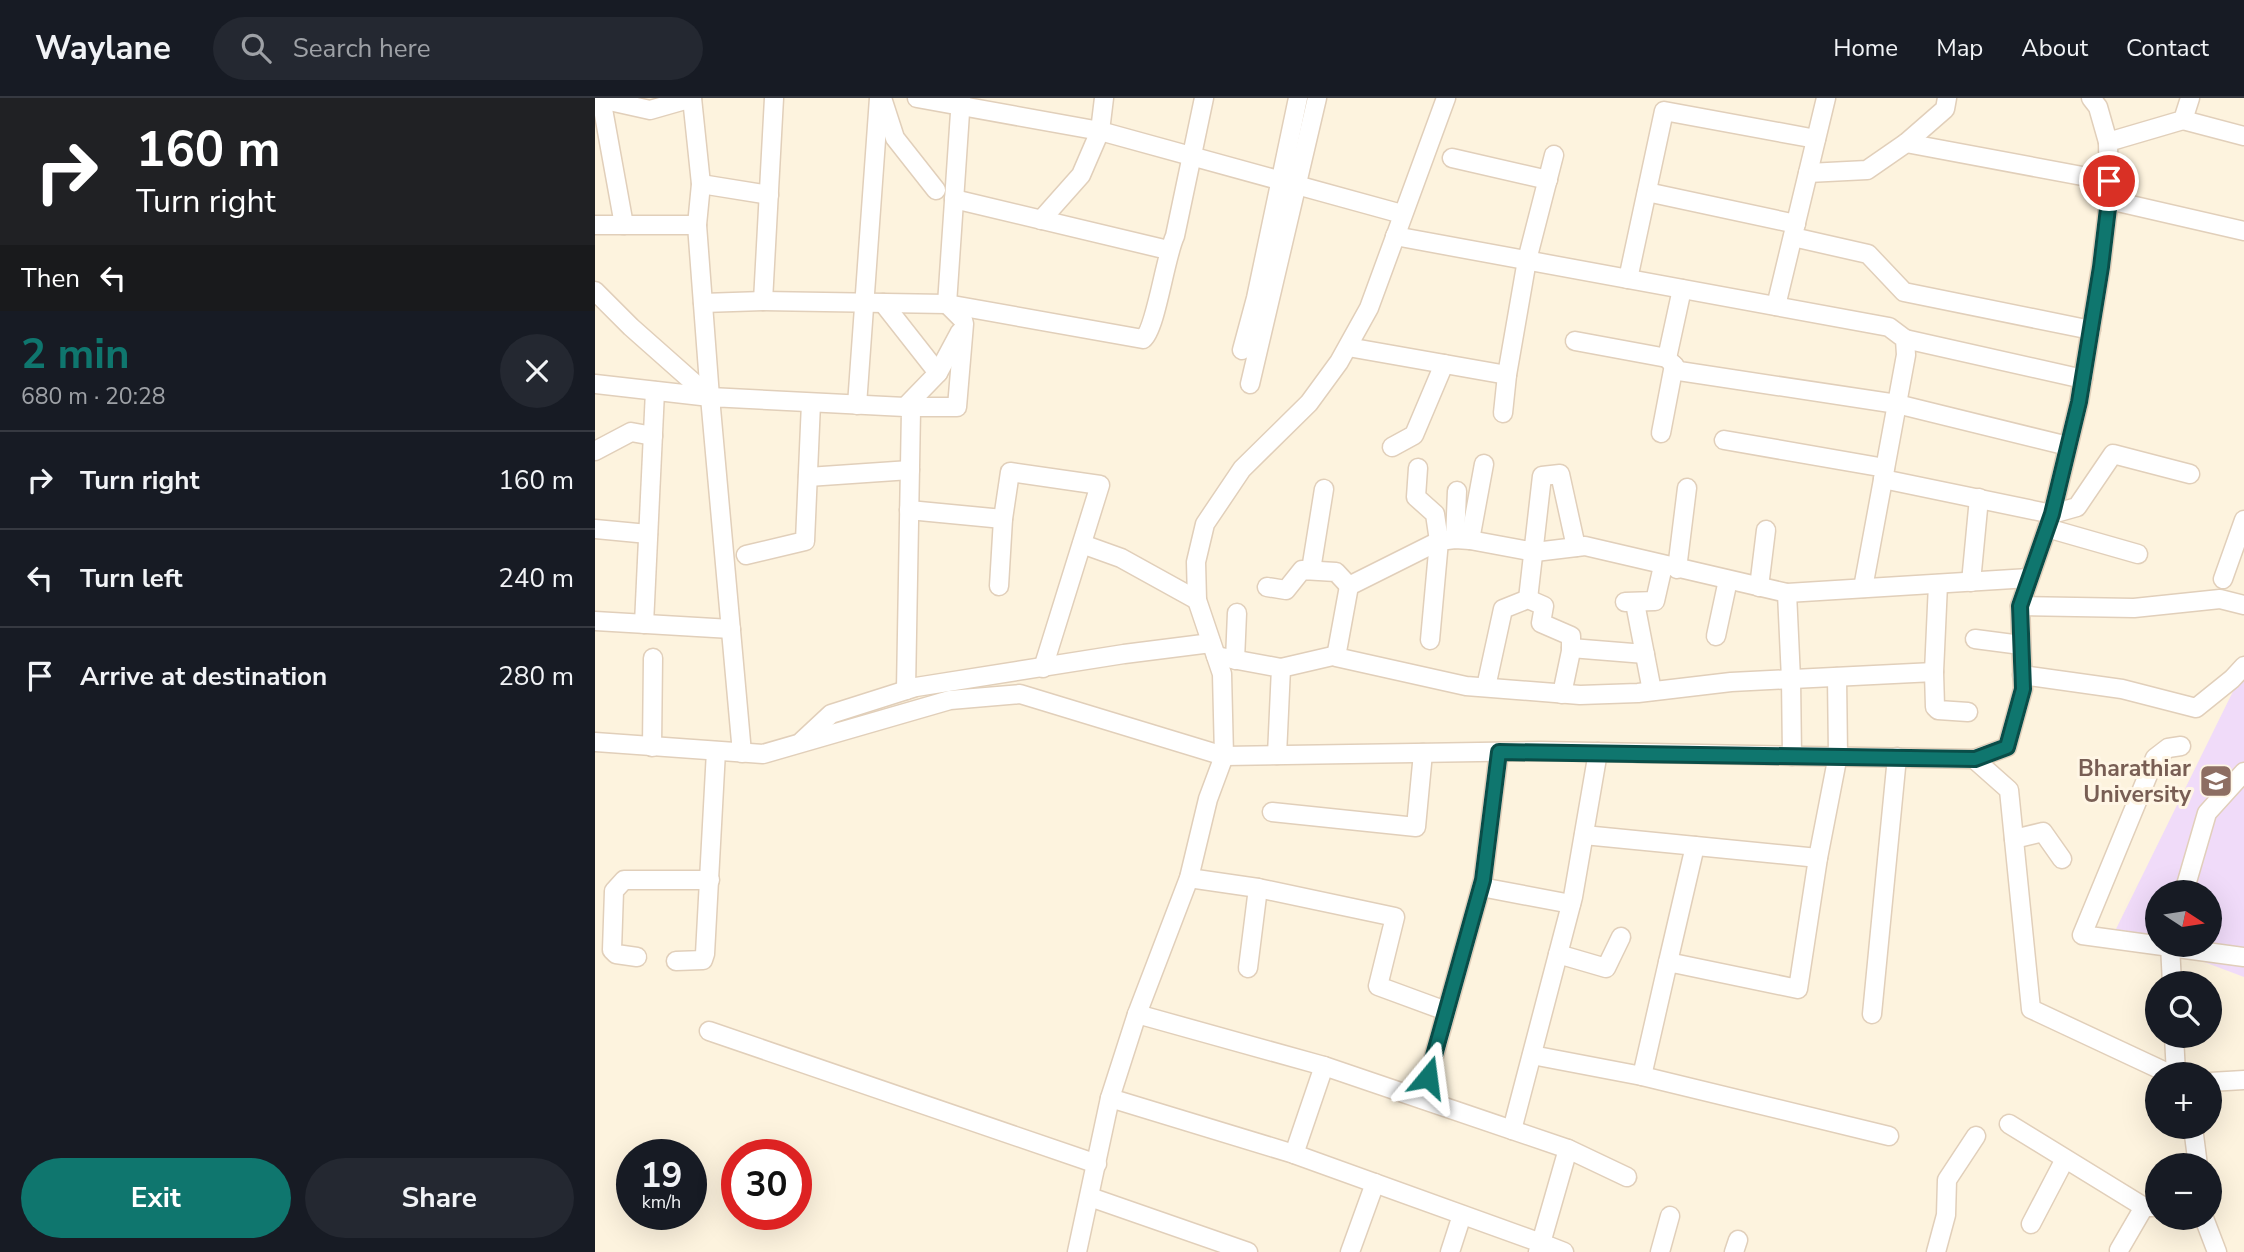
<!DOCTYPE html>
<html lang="en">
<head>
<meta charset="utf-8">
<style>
	body { margin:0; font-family:"Nunito Sans",sans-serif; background:#242831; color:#f1f3f6; height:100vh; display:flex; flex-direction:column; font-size:26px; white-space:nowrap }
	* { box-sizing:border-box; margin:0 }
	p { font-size:23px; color:#9ea1a6 }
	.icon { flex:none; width:38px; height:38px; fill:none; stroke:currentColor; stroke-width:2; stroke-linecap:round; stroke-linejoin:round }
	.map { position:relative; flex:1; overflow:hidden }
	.side { display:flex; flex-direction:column; background:#171b24; width:595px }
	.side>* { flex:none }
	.banner { background:#202124; color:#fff; overflow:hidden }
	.needle { width:46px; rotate:102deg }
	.tools { position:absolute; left:1550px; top:782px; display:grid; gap:14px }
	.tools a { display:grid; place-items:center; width:77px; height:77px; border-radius:50%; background:#171b24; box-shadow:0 7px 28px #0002; font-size:35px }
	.speed { position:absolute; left:21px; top:1041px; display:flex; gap:14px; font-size:35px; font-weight:700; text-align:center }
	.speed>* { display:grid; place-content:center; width:91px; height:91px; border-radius:50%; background:#171b24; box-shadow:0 7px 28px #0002; line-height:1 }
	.speed small { font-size:18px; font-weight:400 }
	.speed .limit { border:10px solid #d22; background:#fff; color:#111 }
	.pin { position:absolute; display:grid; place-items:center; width:60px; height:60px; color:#fff; margin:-30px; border:4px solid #fff; border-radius:50%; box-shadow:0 2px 7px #0007 }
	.me { position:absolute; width:77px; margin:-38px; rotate:16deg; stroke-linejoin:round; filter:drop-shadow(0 0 5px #0008) }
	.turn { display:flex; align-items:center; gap:24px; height:147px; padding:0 21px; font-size:32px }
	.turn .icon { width:91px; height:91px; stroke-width:2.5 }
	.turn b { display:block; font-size:49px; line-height:60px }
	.then { display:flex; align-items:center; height:66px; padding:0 21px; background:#0003; gap:14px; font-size:26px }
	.round { display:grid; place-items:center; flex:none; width:74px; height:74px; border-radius:37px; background:#242831 }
	.overview { display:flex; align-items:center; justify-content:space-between; height:119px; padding:0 21px }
	h1 { font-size:42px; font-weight:700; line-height:52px; color:#0f766e }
	.cta { display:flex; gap:14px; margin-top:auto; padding:14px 21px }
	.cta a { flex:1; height:80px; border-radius:42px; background:#0f766e; color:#fff; font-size:28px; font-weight:700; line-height:80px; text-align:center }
	.cta a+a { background:#242831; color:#f1f3f6 }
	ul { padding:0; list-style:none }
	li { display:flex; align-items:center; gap:21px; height:98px; padding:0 21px; border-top:2px solid #363941 }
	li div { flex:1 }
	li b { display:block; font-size:26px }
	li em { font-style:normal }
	header { display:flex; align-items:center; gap:42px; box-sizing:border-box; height:98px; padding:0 35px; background:#171b24; border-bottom:2px solid #363941 }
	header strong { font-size:33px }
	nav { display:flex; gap:38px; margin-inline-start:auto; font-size:24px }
	.search { width:490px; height:63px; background:#242831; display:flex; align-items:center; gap:18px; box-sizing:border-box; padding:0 24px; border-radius:38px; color:#9ea1a6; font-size:26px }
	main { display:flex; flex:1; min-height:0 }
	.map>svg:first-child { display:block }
	.education { fill:#f0dbf9 }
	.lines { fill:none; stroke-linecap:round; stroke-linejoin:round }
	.minor-casing { stroke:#e1cfba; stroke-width:21 }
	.minor { stroke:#fff; stroke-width:18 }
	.route-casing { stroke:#0a4d48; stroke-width:18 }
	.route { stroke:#0f766e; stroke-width:12 }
	.labels { text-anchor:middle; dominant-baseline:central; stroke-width:6; stroke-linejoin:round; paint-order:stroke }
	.education-label { font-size:23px; font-weight:bold; fill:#785e54; stroke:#fff6e5; text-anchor:end }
</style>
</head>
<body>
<header>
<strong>Waylane</strong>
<div class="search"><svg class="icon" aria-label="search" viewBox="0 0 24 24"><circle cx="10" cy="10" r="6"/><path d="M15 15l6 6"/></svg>Search here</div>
<nav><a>Home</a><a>Map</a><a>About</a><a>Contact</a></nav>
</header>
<main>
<section class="side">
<div class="banner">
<div class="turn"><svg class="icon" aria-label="right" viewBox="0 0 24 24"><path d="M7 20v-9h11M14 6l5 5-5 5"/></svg><div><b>160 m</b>Turn right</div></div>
<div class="then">Then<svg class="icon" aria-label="left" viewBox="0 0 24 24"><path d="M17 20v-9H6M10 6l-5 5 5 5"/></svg></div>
</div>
<div class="overview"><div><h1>2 min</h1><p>680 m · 20:28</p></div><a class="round"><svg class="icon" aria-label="close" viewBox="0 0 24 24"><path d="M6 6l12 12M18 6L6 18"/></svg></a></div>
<ul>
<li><svg class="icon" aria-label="right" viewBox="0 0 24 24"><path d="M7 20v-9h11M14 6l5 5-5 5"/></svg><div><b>Turn right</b></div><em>160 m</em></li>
<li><svg class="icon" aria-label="left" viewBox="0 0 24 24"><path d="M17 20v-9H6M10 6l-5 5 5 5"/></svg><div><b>Turn left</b></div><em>240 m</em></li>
<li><svg class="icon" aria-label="arrive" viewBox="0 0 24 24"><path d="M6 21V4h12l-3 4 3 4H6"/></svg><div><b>Arrive at destination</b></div><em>280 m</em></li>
</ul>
<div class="cta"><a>Exit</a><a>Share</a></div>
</section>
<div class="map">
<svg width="1649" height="1154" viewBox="0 0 1649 1154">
	<rect width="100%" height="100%" fill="#fdf3de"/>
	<polygon class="education" points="1649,571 1649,879 1564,847 1615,847 1615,794 1563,794 1563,846 1521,831"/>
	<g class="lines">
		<defs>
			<g id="minor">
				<polyline points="6,0 29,127"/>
				<polyline points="19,0 19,4 55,12 97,0"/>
				<polyline points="97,0 106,86 102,127"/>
				<polyline points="322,0 505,33 807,116"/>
				<polyline points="851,0 774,210 744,264 714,305 647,371 610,426 601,464 602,502 627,576 629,658 613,701 594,780 542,916 515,1000 699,1056 946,1145 943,1154"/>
				<polyline points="1496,0 1503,9 1513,44"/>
				<polyline points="288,3 300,40 341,92"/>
				<polyline points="1588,22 1649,38"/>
				<polyline points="1311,45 1514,83"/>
				<polyline points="857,60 953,82"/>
				<polyline points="1213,75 1272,72 1311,45 1350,11 1352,0"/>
				<polyline points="106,86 174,97"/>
				<polyline points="1052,94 1201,126"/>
				<polyline points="359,101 573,152"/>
				<polyline points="1514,102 1649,133"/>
				<polyline points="446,122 486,77 505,33 509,0"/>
				<polyline points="0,127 102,127 115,299"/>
				<polyline points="800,138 1294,229 1310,241 1311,257 1268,490"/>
				<polyline points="1198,139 1273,156 1309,194 1496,232"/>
				<polyline points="1033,181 1069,13 1221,41"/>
				<polyline points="1087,191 1072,260 1084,273 1302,306 1473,348"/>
				<polyline points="0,193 36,229 115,299"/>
				<polyline points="168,203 179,0"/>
				<path d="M 108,205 L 168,203 L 352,206 L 548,241 C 561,231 570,159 580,138 L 609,0"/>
				<polyline points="288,205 343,275"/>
				<polyline points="1181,208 1231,0"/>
				<polyline points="1310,241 1488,281"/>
				<polyline points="980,243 1072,260"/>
				<polyline points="753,249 912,277 932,162 959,57"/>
				<polyline points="647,252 661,200 703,0"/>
				<polyline points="0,286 115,299"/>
				<polyline points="655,286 722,0"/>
				<polyline points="262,307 284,0"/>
				<polyline points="310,309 362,309 369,226 368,222 352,206 366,0"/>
				<polyline points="310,309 343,275 365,234"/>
				<polyline points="908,315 912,277"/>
				<polyline points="1066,335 1079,267"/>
				<polyline points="1129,342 1290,370"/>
				<polyline points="797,349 819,337 849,266"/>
				<polyline points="0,353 36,334 58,338"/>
				<polyline points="823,370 821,399 840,416 844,443 835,542"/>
				<polyline points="213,379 315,372"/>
				<polyline points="1288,381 1457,416 1482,409 1518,356 1595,376"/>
				<polyline points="314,412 408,421"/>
				<polyline points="1452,430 1543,456"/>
				<polyline points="0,431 53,436"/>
				<polyline points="860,441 862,393"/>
				<polyline points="875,442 889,366"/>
				<polyline points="487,446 526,460 602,502"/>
				<polyline points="151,457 210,443 216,305"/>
				<polyline points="1082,471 1092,390"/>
				<polyline points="716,472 729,391"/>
				<polyline points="1628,481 1649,422"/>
				<polyline points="1376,484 1384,400"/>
				<polyline points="404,488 408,421 415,374 505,387 448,570"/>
				<polyline points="672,489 691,492 707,472 741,474 754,488"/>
				<polyline points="1164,489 1171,432"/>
				<polyline points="1192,495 1196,581 1197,658"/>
				<polyline points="933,501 947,378 965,376 981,449"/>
				<polyline points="1030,504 1060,503 1068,468"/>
				<polyline points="1040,505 1057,593"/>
				<polyline points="1425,508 1539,510 1625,501 1649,507"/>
				<polyline points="0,523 136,531"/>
				<polyline points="49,526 60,293"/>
				<polyline points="1121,538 1133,482"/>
				<polyline points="1380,541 1426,547"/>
				<polyline points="976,550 1050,556"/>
				<polyline points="621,558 686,570 742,557"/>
				<polyline points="640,562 642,515"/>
				<polyline points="1339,574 1343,486"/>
				<polyline points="1427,577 1527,591 1601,610 1637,581 1649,568"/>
				<polyline points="891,589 908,511 933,501 949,508 946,525 976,538 976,553 967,596"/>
				<polyline points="1373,614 1343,612 1340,609 1339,574 1136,584 1043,595 985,597 871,588 741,559 754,488 844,443 860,441 875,442 940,454 990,448 1192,495 1434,480"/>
				<polyline points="207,643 236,616 321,589 529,556 616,545"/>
				<polyline points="0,644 168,656 355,602 425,596 629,658 946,653 1379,661 1414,692 1436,911 1575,976"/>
				<polyline points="1586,648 1573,650 1560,660 1487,837 1649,859"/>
				<polyline points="57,649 58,560"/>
				<polyline points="147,655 115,299 310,309 316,312 311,592"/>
				<polyline points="682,657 686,570"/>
				<polyline points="1379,661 1412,649 1428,591 1425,508 1457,416 1484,304 1506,169 1514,102 1513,44 1588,22 1595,0"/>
				<polyline points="677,714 821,729 828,655"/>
				<polyline points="989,737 1223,760"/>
				<polyline points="1419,741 1448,734 1467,761"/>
				<polyline points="594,780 663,790 800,819 783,888 851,913"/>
				<polyline points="886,789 976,806"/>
				<polyline points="1589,794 1612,715 1649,674"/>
				<polyline points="1575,847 1577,886"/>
				<polyline points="963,856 1011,870 1026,839"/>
				<polyline points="42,859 21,856 17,852 19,793 29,782 115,782"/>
				<polyline points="81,863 108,862 110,856 121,653"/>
				<polyline points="1073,864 1100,748"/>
				<polyline points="653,870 663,790"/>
				<polyline points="542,916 729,968 973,1051 946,1145 969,1154"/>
				<polyline points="1277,916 1302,659"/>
				<polyline points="114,933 502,1066"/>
				<polyline points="1579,938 1581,976"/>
				<polyline points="937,957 1047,978 1073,864 1203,891 1223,760 1243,657 1242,579"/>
				<polyline points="1047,978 1294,1038"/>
				<polyline points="1615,984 1649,982"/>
				<polyline points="827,1001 888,782 904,654"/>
				<polyline points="1414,1026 1549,1109 1563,1109"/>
				<polyline points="1598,1029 1603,1068"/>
				<polyline points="917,1032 978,799 1003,654"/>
				<polyline points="973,1051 1032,1079"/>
				<polyline points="699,1056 729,968"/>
				<polyline points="495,1099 653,1154"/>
				<polyline points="1609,1120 1622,1154"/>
				<polyline points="1436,1126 1470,1061"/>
				<polyline points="1524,1152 1549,1109"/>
				<polyline points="482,1154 515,1000"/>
				<polyline points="755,1154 780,1085"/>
				<polyline points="855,1154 867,1117"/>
				<polyline points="1065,1154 1075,1118"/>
				<polyline points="1139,1154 1143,1142"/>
				<polyline points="1341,1154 1351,1117 1352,1082 1381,1038"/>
			</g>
		</defs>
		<use href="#minor" class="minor-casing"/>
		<use href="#minor" class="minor"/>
	</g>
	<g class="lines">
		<defs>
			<polyline id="route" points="833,979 888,782 904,654 1380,661 1412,649 1428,591 1425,508 1457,416 1484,304 1506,169 1514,102 1514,83"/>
		</defs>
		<use href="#route" class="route-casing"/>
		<use href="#route" class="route"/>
	</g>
	<defs>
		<symbol id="university-square" viewBox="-11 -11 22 22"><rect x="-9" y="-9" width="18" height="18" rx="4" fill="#8d6e63" stroke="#fff6e5"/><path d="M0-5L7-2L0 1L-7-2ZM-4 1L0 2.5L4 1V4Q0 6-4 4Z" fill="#fff"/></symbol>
	</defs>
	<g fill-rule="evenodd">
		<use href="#university-square" x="1602" y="664" width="38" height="38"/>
	</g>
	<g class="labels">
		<g class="education-label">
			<text x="1596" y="670">Bharathiar<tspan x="1596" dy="26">University</tspan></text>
		</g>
	</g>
</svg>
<div class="tools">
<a><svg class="needle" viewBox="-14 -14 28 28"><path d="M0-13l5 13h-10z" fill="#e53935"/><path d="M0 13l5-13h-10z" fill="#9ea1a6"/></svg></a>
<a><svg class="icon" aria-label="search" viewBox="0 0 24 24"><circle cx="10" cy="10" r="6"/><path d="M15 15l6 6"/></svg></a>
<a>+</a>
<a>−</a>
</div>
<div class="speed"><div>19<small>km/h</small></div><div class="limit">30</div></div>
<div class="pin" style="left:1514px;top:83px;background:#d93025"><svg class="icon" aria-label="arrive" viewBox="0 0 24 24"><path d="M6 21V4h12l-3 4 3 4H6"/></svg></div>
<svg class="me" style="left:833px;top:979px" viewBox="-20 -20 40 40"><path d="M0-17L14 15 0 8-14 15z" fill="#0f766e" stroke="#fff" stroke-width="4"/></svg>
</div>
</main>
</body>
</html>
